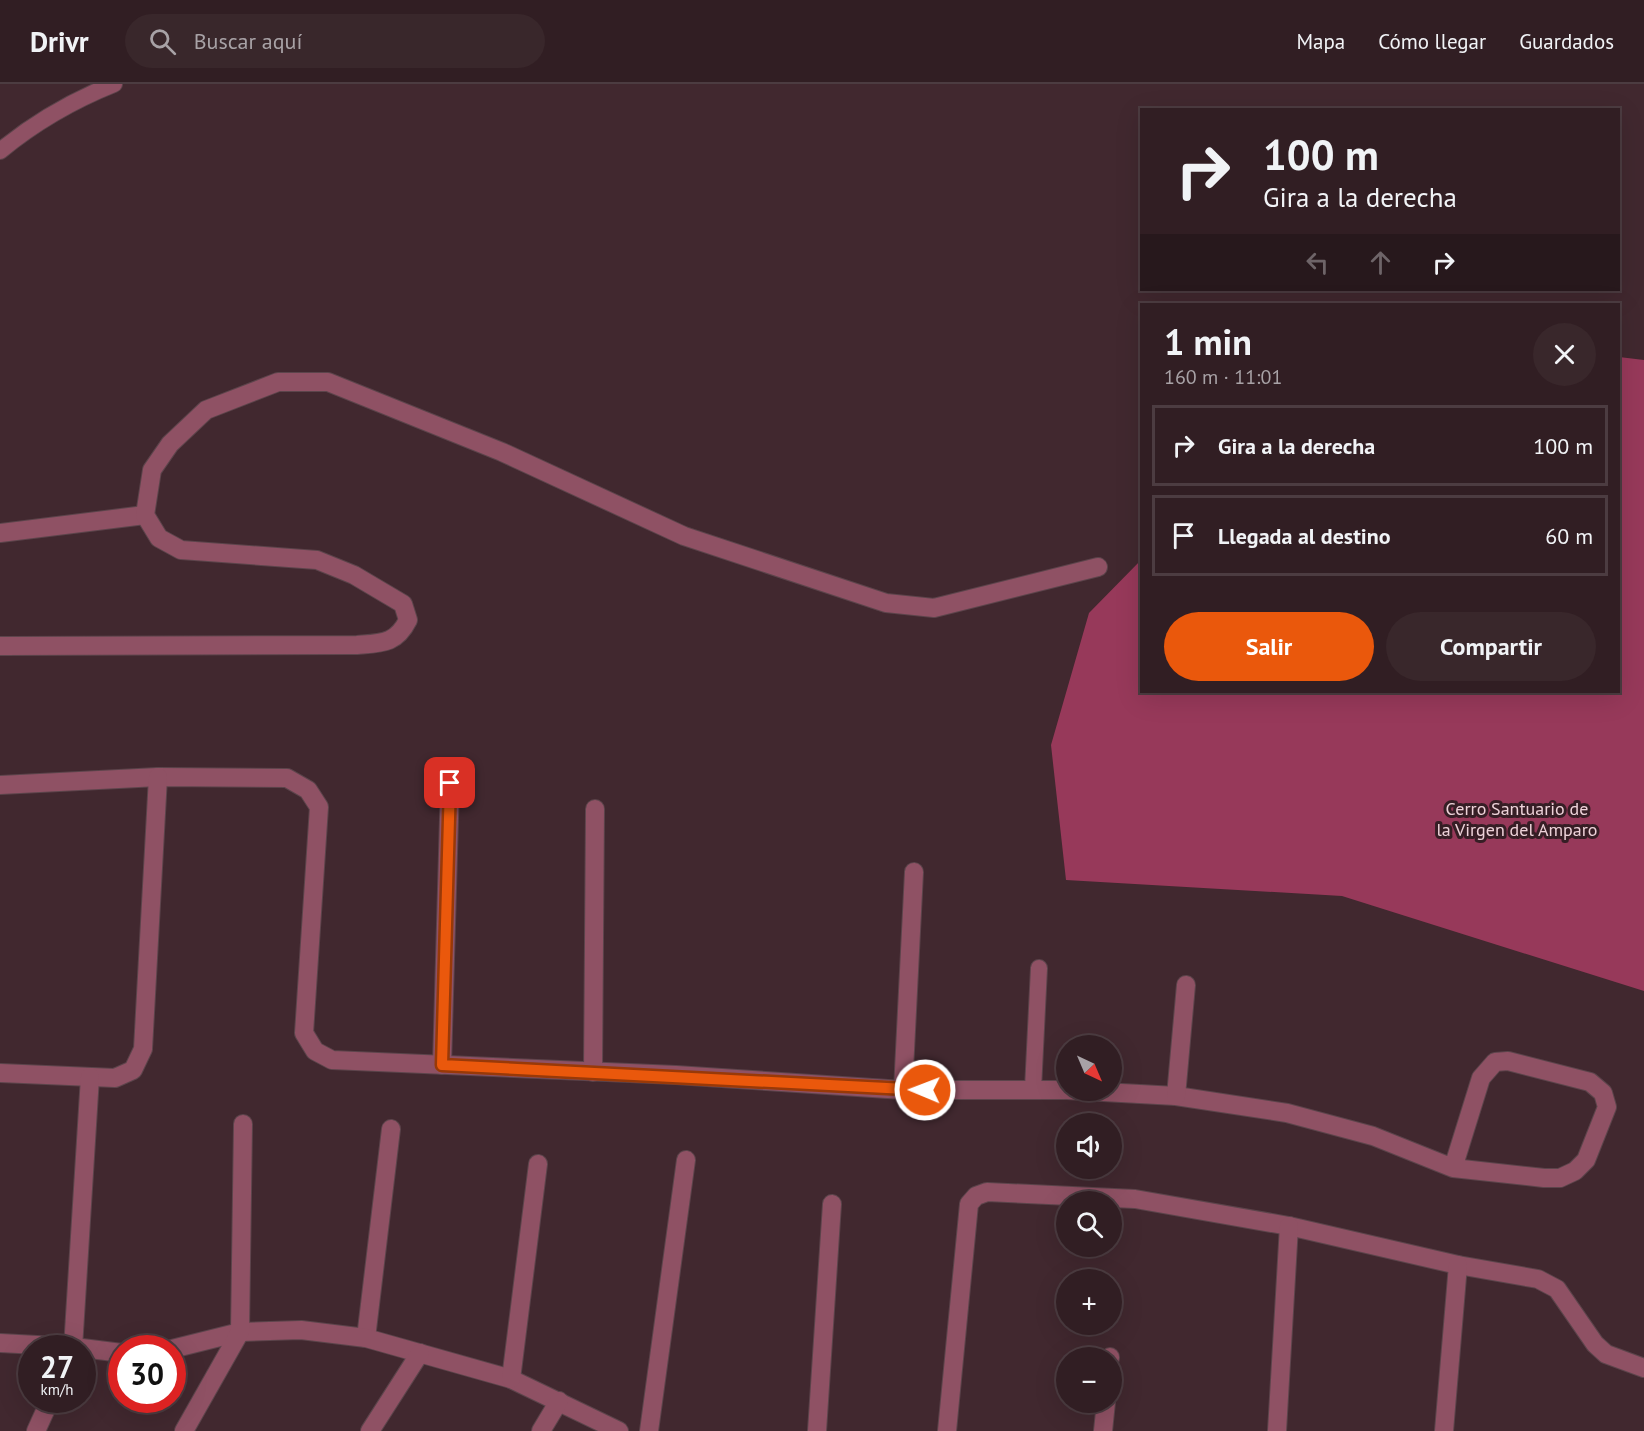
<!DOCTYPE html>
<html lang="es">
<head>
<meta charset="utf-8">
<style>
	body { margin:0; font-family:"PT Sans",sans-serif; background:#39272b; color:#f1f3f6; height:100vh; display:flex; flex-direction:column; font-size:22px; white-space:nowrap }
	* { box-sizing:border-box; margin:0 }
	p { font-size:20px; color:#a8a2a6 }
	.icon { flex:none; width:33px; height:33px; fill:none; stroke:currentColor; stroke-width:2; stroke-linecap:round; stroke-linejoin:round }
	.map { position:relative; flex:1; overflow:hidden }
	.details { position:absolute; left:1140px; top:219px; width:480px; height:390px; display:flex; flex-direction:column; background:#311e23; border-radius:0px; box-shadow:0 6px 24px #0002,0 0 0 2px #4c3c41 }
	.details>* { flex:none }
	.hud { position:absolute; left:1140px; top:24px; width:480px; height:183px; border-radius:0px; box-shadow:0 6px 24px #0002,0 0 0 2px #4c3c41; background:#311e23; color:#f1f3f6; overflow:hidden }
	.needle { width:39px; rotate:136deg }
	.buttons { position:absolute; left:1056px; top:951px; display:grid; gap:12px }
	.buttons a { display:grid; place-items:center; width:66px; height:66px; border-radius:50%; background:#311e23; box-shadow:0 6px 24px #0002,0 0 0 2px #4c3c41; font-size:30px }
	.speed { position:absolute; left:18px; top:1251px; display:flex; gap:12px; font-size:30px; font-weight:700; text-align:center }
	.speed>* { display:grid; place-content:center; width:78px; height:78px; border-radius:50%; background:#311e23; box-shadow:0 6px 24px #0002,0 0 0 2px #4c3c41; line-height:1 }
	.speed small { font-size:15px; font-weight:400 }
	.speed .limit { border:9px solid #d22; background:#fff; color:#111 }
	.pin { position:absolute; display:grid; place-items:center; width:51px; height:51px; color:#fff; margin:-26px; border-radius:12px; box-shadow:0 3px 9px #0006 }
	.me { position:absolute; width:66px; margin:-33px; rotate:271deg; stroke-linejoin:round; filter:drop-shadow(0 0 4px #0008) }
	.turn { display:flex; align-items:center; gap:21px; height:126px; padding:0 24px; font-size:27px }
	.turn .icon { width:78px; height:78px; stroke-width:2.5 }
	.turn b { display:block; font-size:42px; line-height:51px }
	.lanes { display:flex; align-items:center; height:57px; padding:0 24px; background:#0003; justify-content:center; gap:30px; direction:ltr }
	.lanes .off { opacity:.35 }
	.round { display:grid; place-items:center; flex:none; width:63px; height:63px; border-radius:32px; background:#39272b }
	.headline { display:flex; align-items:center; justify-content:space-between; height:102px; padding:0 24px }
	h1 { font-size:36px; font-weight:800; line-height:45px }
	.cta { display:flex; gap:12px; margin-top:auto; padding:12px 24px }
	.cta a { flex:1; height:69px; border-radius:36px; background:#ea580c; color:#fff; font-size:24px; font-weight:800; line-height:69px; text-align:center }
	.cta a+a { background:#39272b; color:#f1f3f6 }
	ul { padding:0; list-style:none }
	li { display:flex; align-items:center; gap:18px; height:81px; margin:0 12px 9px; padding:0 12px; border:3px solid #4c3c41; border-radius:0px }
	li div { flex:1 }
	li b { display:block; font-size:22px }
	li em { font-style:normal }
	header { display:flex; align-items:center; gap:36px; box-sizing:border-box; height:84px; padding:0 30px; background:#311e23; border-bottom:2px solid #4c3c41 }
	header strong { font-size:28px }
	nav { display:flex; gap:33px; margin-inline-start:auto; font-size:21px }
	.search { width:420px; height:54px; background:#39272b; display:flex; align-items:center; gap:15px; box-sizing:border-box; padding:0 21px; border-radius:33px; color:#a8a2a6; font-size:22px }
	.map>svg:first-child { display:block }
	.forest { fill:#97395a }
	.lines { fill:none; stroke-linecap:round; stroke-linejoin:round }
	.lane-casing { stroke:#5c444b; stroke-width:18 }
	.street-casing { stroke:#5c444b; stroke-width:20 }
	.lane { stroke:#8f5164; stroke-width:16 }
	.street { stroke:#8f5164; stroke-width:18 }
	.route-casing { stroke:#983908; stroke-width:15 }
	.route { stroke:#ea580c; stroke-width:10 }
	.labels { text-anchor:middle; dominant-baseline:central; stroke-width:6; stroke-linejoin:round; paint-order:stroke }
	.park-label { font-size:18px; fill:#eed2d9; stroke:#361e25 }
</style>
</head>
<body>
<header>
<strong>Drivr</strong>
<div class="search"><svg class="icon" aria-label="search" viewBox="0 0 24 24"><circle cx="10" cy="10" r="6"/><path d="M15 15l6 6"/></svg>Buscar aquí</div>
<nav><a>Mapa</a><a>Cómo llegar</a><a>Guardados</a></nav>
</header>
<div class="map">
<svg width="1644" height="1347" viewBox="0 0 1644 1347">
	<rect width="100%" height="100%" fill="#41282f"/>
	<polygon class="forest" points="1619,273 1644,276 1644,907 1342,812 1066,796 1051,661 1089,529 1141,476 1142,608 1618,608"/>
	<g class="lines">
		<defs>
			<g id="lane">
				<path d="M 0,67 C 34,39 74,16 114,0"/>
				<polyline points="1033,1005 1039,884"/>
			</g>
			<g id="street">
				<polyline points="0,449 145,431"/>
				<path d="M 0,562 L 357,561 C 382,559 396,560 408,536 L 403,520 L 354,491 L 317,476 L 181,466 L 159,454 L 145,431 L 152,386 L 170,360 L 206,326 L 278,298 L 328,298 L 502,368 L 684,452 L 886,519 L 934,524 L 1098,483"/>
				<polyline points="0,701 158,693 287,694 308,706 319,723 304,949 315,967 332,976 676,991 903,1006 1066,1006"/>
				<polyline points="442,981 450,699"/>
				<polyline points="593,988 595,725"/>
				<polyline points="0,989 115,994 133,986 143,965 158,693"/>
				<polyline points="903,1006 914,788"/>
				<polyline points="1067,1006 1176,1012 1287,1029 1373,1052 1453,1084 1544,1094 1560,1094 1575,1087 1586,1076 1607,1023 1603,1009 1590,998 1508,977 1495,978 1481,994 1453,1084"/>
				<polyline points="1176,1012 1186,901"/>
				<polyline points="366,1254 391,1045"/>
				<polyline points="0,1259 74,1263 122,1269"/>
				<polyline points="73,1264 90,993"/>
				<polyline points="172,1265 240,1248 301,1246 366,1254 511,1295 619,1347"/>
				<polyline points="1110,1274 1110,1273"/>
				<polyline points="511,1295 538,1080"/>
				<polyline points="36,1347 50,1316"/>
				<polyline points="184,1347 240,1248 243,1040"/>
				<polyline points="370,1347 420,1269"/>
				<polyline points="541,1347 559,1317"/>
				<polyline points="649,1347 686,1076"/>
				<polyline points="817,1347 832,1120"/>
				<polyline points="947,1347 969,1120 976,1112 987,1108 1135,1115 1289,1142 1458,1181 1538,1195 1557,1205 1595,1260 1606,1270 1644,1284"/>
				<polyline points="1103,1347 1106,1318"/>
				<polyline points="1277,1347 1289,1142"/>
				<polyline points="1444,1347 1458,1181"/>
			</g>
		</defs>
		<use href="#lane" class="lane-casing"/>
		<use href="#street" class="street-casing"/>
		<use href="#lane" class="lane"/>
		<use href="#street" class="street"/>
	</g>
	<g class="lines">
		<defs>
			<polyline id="route" points="450,699 442,981 925,1006"/>
		</defs>
		<use href="#route" class="route-casing"/>
		<use href="#route" class="route"/>
	</g>
	<g class="labels">
		<g class="park-label">
			<text x="1517" y="724">Cerro Santuario de<tspan x="1517" dy="21">la Virgen del Amparo</tspan></text>
		</g>
	</g>
</svg>
<div class="buttons">
<a><svg class="needle" viewBox="-14 -14 28 28"><path d="M0-13l5 13h-10z" fill="#e53935"/><path d="M0 13l5-13h-10z" fill="#a8a2a6"/></svg></a>
<a><svg class="icon" aria-label="sound" viewBox="0 0 24 24"><path d="M4 9h4l5-4v14l-5-4H4zM17 9q2 3 0 6"/></svg></a>
<a><svg class="icon" aria-label="search" viewBox="0 0 24 24"><circle cx="10" cy="10" r="6"/><path d="M15 15l6 6"/></svg></a>
<a>+</a>
<a>−</a>
</div>
<div class="speed"><div>27<small>km/h</small></div><div class="limit">30</div></div>
<div class="pin" style="left:450px;top:699px;background:#d93025"><svg class="icon" aria-label="arrive" viewBox="0 0 24 24"><path d="M6 21V4h12l-3 4 3 4H6"/></svg></div>
<svg class="me" style="left:925px;top:1006px" viewBox="-20 -20 40 40"><circle r="17" fill="#ea580c" stroke="#fff" stroke-width="3"/><path d="M0-11L8 9 0 5-8 9z" fill="#fff"/></svg>
<div class="hud">
<div class="turn"><svg class="icon" aria-label="right" viewBox="0 0 24 24"><path d="M7 20v-9h11M14 6l5 5-5 5"/></svg><div><b>100 m</b>Gira a la derecha</div></div>
<div class="lanes"><svg class="icon off" aria-label="left" viewBox="0 0 24 24"><path d="M17 20v-9H6M10 6l-5 5 5 5"/></svg><svg class="icon off" aria-label="ahead" viewBox="0 0 24 24"><path d="M12 20V5M6 11l6-6 6 6"/></svg><svg class="icon" aria-label="right" viewBox="0 0 24 24"><path d="M7 20v-9h11M14 6l5 5-5 5"/></svg></div>
</div>
<section class="details">
<div class="headline"><div><h1>1 min</h1><p>160 m · 11:01</p></div><a class="round"><svg class="icon" aria-label="close" viewBox="0 0 24 24"><path d="M6 6l12 12M18 6L6 18"/></svg></a></div>
<ul>
<li><svg class="icon" aria-label="right" viewBox="0 0 24 24"><path d="M7 20v-9h11M14 6l5 5-5 5"/></svg><div><b>Gira a la derecha</b></div><em>100 m</em></li>
<li><svg class="icon" aria-label="arrive" viewBox="0 0 24 24"><path d="M6 21V4h12l-3 4 3 4H6"/></svg><div><b>Llegada al destino</b></div><em>60 m</em></li>
</ul>
<div class="cta"><a>Salir</a><a>Compartir</a></div>
</section>
</div>
</body>
</html>
